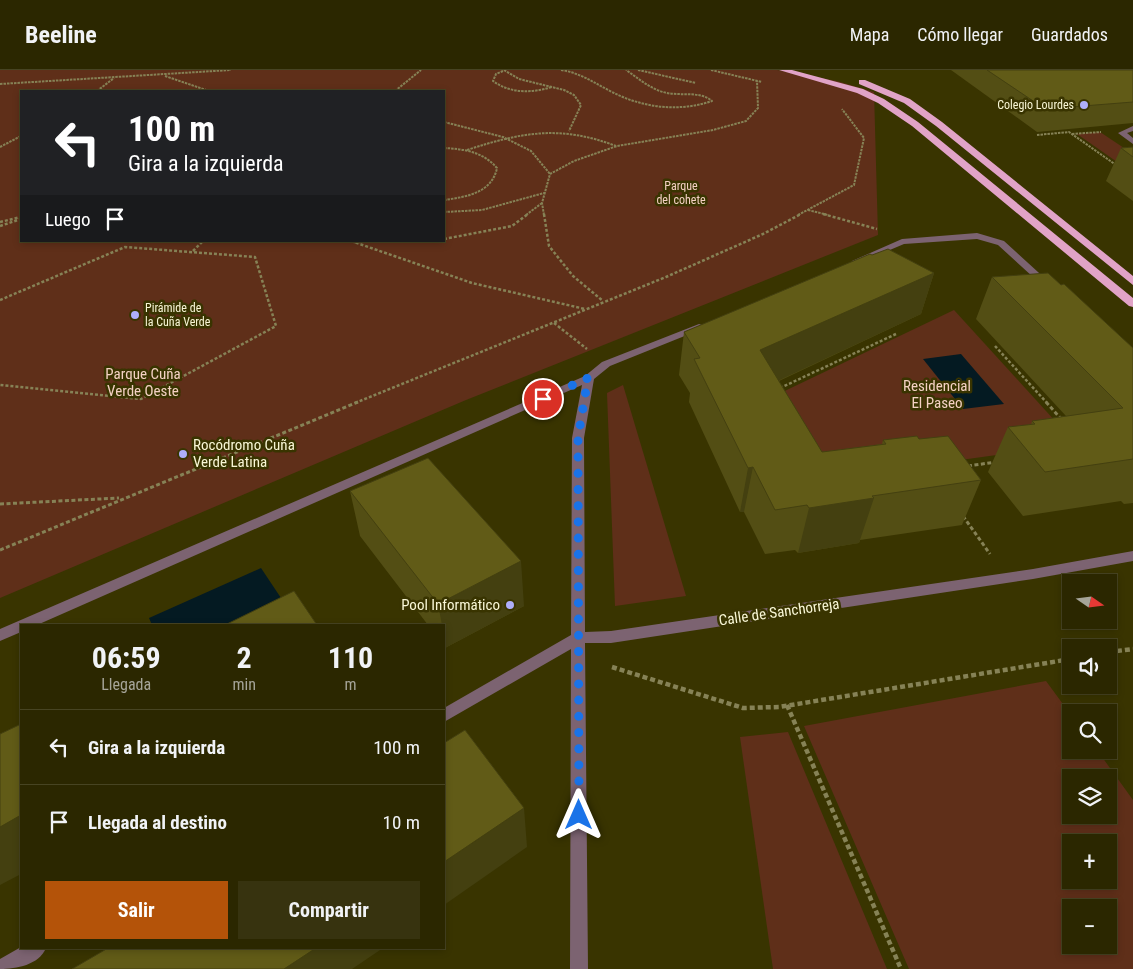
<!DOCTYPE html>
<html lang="es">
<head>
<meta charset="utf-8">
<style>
	body { margin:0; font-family:"Roboto Condensed",sans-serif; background:#37330f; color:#f1f3f6; height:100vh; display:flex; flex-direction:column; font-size:19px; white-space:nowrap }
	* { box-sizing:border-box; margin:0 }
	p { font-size:16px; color:#a6a599 }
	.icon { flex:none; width:28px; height:28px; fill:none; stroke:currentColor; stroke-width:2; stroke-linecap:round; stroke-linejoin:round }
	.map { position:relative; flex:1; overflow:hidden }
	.drawer { position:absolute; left:20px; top:554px; width:425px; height:325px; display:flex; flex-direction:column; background:#2b2700; border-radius:0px; box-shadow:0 2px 8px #0003,0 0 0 1px #474422 }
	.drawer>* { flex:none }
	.top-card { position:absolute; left:20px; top:20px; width:425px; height:152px; border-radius:0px; box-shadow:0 2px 8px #0003,0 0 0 1px #474422; background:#202124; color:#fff; overflow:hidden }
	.needle { width:32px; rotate:104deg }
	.tools { position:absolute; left:1062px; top:504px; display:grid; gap:10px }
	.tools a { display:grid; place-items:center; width:55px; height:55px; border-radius:0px; background:#2b2700; box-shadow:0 2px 8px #0003,0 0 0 1px #474422; font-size:25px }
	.pin { position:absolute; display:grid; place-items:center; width:42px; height:42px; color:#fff; margin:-21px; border:2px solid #fff; border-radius:50%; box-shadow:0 1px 5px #0007 }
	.me { position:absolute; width:55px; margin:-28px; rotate:0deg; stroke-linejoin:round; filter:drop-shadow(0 0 4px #0008) }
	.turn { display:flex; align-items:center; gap:18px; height:105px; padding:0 25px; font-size:22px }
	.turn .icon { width:65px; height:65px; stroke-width:2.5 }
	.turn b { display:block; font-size:35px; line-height:42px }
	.then { display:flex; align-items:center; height:48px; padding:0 25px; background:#0003; gap:10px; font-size:19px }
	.eta { display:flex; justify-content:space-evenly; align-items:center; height:85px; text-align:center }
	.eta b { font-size:30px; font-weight:700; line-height:35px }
	.primary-button { display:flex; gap:10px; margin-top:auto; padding:10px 25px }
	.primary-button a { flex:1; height:58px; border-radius:0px; background:#b45309; color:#fff; font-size:20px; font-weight:700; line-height:58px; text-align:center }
	.primary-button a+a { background:#37330f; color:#f1f3f6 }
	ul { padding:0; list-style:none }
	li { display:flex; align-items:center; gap:15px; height:75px; padding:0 25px; border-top:1px solid #474422 }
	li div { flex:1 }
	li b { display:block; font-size:19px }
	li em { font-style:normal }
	header { display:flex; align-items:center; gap:30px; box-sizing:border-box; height:70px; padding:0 25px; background:#2b2700; border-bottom:1px solid #474422 }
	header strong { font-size:24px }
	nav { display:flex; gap:28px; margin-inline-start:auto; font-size:18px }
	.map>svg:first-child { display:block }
	.green { fill:#5f2f19; fill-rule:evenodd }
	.water { fill:#041a22 }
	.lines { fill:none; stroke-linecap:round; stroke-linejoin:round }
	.path-far3 { stroke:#868256; stroke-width:2; stroke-dasharray:2.5 1; stroke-linecap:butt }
	.path-far2 { stroke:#868256; stroke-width:2.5; stroke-dasharray:3 2; stroke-linecap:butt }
	.path-far1 { stroke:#868256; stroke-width:3; stroke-dasharray:4 2.5; stroke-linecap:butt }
	.path { stroke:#868256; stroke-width:4.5; stroke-dasharray:5 3; stroke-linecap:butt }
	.lane { fill:#7c6371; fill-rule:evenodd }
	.street { fill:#7c6371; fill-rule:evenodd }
	.highway { fill:#e1a3c7; fill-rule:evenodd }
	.wall { fill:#534e14 }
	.shaded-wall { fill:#444010 }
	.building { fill:#615b17; stroke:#444010 }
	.route { stroke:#1a73e8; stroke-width:9; stroke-dasharray:0 16.2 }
	.poi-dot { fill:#aeaefa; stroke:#393400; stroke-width:2 }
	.labels { text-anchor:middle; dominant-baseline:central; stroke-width:5; stroke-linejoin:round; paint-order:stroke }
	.far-poi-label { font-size:12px; fill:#f9f7d6; stroke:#393400; text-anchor:end }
	.far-park-label { font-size:12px; fill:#f4d1c3; stroke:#393400 }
	.park-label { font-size:15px; fill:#f4d1c3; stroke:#393400 }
	.poi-label { font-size:15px; fill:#f9f7d6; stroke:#393400; text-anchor:start }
	.street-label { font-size:15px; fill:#f9f7d6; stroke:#393400 }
</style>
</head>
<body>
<header>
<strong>Beeline</strong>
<nav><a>Mapa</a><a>Cómo llegar</a><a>Guardados</a></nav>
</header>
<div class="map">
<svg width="1133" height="899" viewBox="0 0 1133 899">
	<rect width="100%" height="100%" fill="#393400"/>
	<g class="green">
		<path d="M 0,0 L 777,0 L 837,11 L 874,22 L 878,165 L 466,330 L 0,528 ZM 21,21 L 444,21 L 444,171 L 21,171 Z"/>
		<polygon points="1100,62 1133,84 1133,103 1077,64"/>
		<polygon points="954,240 1076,374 817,410 770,328"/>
		<polygon points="623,315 686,526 615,536 607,323"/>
		<path d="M 1046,611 L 1071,645 L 1071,680 L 1097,680 L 1133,730 L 1133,899 L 909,899 L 804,656 ZM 1071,708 L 1109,708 L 1109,745 L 1071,745 ZM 1109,772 L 1109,810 L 1071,810 L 1071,772 ZM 1071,838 L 1109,838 L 1109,875 L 1071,875 Z"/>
		<polygon points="788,662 887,899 773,899 740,667"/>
	</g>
	<g class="water">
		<polygon points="961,284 1004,334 963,339 923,289"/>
		<polygon points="261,498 285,534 241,555 152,555 149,548"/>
	</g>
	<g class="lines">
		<g class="path-far3">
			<polyline points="504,0 519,9 564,20 574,25 581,35 569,61"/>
			<path d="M 561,0 C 581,3 596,14 614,23 C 644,38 680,42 712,31 C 699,20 679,27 663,22 C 649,18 638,8 626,0"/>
			<polyline points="638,0 696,13"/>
			<polyline points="711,0 762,12"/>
			<path d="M 503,1 L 496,4 L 493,11 C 511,24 532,23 552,17"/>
			<polyline points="165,6 209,21"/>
			<polyline points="0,14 231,0"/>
			<polyline points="97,21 114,8"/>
			<polyline points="395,21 421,0"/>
			<polyline points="444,52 503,67 531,81 550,104"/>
			<polyline points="1072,64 1101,62"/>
			<polyline points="1037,65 1069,62 1116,95"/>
			<polyline points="0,77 21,66"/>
			<path d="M 444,78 C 465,79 483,82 497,98 C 492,123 466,127 444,130"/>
			<path d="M 467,80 C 522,62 561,55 616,76"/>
			<polyline points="808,140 828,145"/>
			<polyline points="444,142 482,140 544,123"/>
			<polyline points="526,145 542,133"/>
			<polyline points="544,145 542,133 550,104 574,91 617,76 713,60 746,51 758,38 757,11"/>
			<polyline points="798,145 854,115 864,68 842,39"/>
		</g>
		<g class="path-far2">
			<polyline points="544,144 549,176 573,206 603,231"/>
			<polyline points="823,144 877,159"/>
			<polyline points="0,152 21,147"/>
			<polyline points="0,156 21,149"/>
			<polyline points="444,169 512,156 528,144"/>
			<polyline points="351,171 472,213 585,239"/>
			<polyline points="354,172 414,171"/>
			<polyline points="193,181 203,171"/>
			<polyline points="0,230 125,177 255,187 276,256 141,329 0,315"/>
			<polyline points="554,253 587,279"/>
			<polyline points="995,276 1047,333"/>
			<polyline points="780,318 896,264"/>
			<polyline points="355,333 666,207 763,164 801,144"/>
		</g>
		<g class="path-far1">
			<polyline points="1046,332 1062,350"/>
			<polyline points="968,396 996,392"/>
			<polyline points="0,434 119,428"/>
			<polyline points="963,446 990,484"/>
			<polyline points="0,480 358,332"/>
		</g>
		<g class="path">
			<polyline points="1109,582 1133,579"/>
			<polyline points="612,597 743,638 779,637 1071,589"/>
			<polyline points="787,635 901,899"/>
		</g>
		<polygon class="lane" points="1133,56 1133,61 1127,63 1133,68 1133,74 1118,63"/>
		<g class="street">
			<polygon points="977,163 1004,171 1050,213 1050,217 1044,217 998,175 977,169 904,174 859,193 852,191 902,169"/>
			<polygon points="699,254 702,255 702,259 610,296 594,309 584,368 585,562 611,561 1033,499 1133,481 1133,491 1033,509 611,573 585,573 588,899 570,899 571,579 444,652 444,638 571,565 572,368 582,315 37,555 21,555 21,562 0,571 0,559 585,306 602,292"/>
			<path d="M 21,877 L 46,878 C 39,895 16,899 0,899 L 0,889 Z"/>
		</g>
		<g class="highway">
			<polygon points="779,0 792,0 863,19 884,29 918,52 1133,228 1133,237 1129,236 912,56 878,33 857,23"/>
			<polygon points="859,10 865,10 910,29 942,52 1133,206 1133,215 936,56 904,33 859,14"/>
		</g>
	</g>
	<g class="wall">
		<polygon points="951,0 1133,0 1133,53 1037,62"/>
		<polygon points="1133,77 1133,131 1106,111 1121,78"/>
		<polygon points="872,185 934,203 921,244 779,311 822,382 882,374 883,370 919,369 981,410 962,455 860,470 859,473 798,483 795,480 765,484 744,442 740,442 689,332 690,323 679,305 684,262"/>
		<polygon points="992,207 1061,215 1133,278 1133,433 1124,434 1121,431 1023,446 988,402 1008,357 1031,355 1032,351 1066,346 976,249"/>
		<polygon points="350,421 524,536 445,578 444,576 444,555 428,555 360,466"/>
	</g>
	<g class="shaded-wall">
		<polygon points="934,203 921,244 752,323 760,280"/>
		<polygon points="753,397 744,442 740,442 748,398"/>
		<polygon points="874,428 859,473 798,483 809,438"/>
		<polygon points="521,491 524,536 445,578 444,569 444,555 442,555 438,534"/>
		<polygon points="524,738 527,777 444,835 444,792"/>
		<polygon points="21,745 21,804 0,815 0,757"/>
		<polygon points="316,878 383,878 352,899 284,899"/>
	</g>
	<g class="building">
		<polygon points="987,0 1133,0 1133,32 1045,39"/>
		<polygon points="1133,77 1133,87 1121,78"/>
		<polygon points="888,179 934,203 760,280 822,382 886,374 883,370 917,366 919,369 948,366 981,410 872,426 874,428 809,438 807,435 775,440 753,397 748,398 694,289 700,288 684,262 870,184 872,185"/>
		<polygon points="1048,203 1061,215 1064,214 1133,278 1133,389 1045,402 1008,357 1035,354 1032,351 1123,338 992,207"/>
		<polygon points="428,388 521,491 438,534 350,421"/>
		<polygon points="294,521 317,555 225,555"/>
		<polygon points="21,654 21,745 0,757 0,664"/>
		<polygon points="465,660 524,738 444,792 444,673"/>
		<polygon points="108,878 316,878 284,899 72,899"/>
	</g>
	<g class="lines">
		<polyline class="route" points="543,329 588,308 578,368 579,745"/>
	</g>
	<g class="poi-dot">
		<circle cx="1084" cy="35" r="5"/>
		<circle cx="135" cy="245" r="5"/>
		<circle cx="183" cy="384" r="5"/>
		<circle cx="510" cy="535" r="5"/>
	</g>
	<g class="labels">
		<g class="far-poi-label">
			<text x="1074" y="35">Colegio Lourdes</text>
			<text x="145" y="238" text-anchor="start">Pirámide de<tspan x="145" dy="14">la Cuña Verde</tspan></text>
		</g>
		<g class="far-park-label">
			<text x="681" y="116">Parque<tspan x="681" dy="14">del cohete</tspan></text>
		</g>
		<g class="park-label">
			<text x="143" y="304">Parque Cuña<tspan x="143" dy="17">Verde Oeste</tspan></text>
			<text x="937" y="316">Residencial<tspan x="937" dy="17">El Paseo</tspan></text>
		</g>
		<g class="poi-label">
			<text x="193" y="375">Rocódromo Cuña<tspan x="193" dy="17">Verde Latina</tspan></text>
			<text x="500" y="535" text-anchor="end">Pool Informático</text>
		</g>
		<g class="street-label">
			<text transform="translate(779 542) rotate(-8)">Calle de Sanchorreja</text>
		</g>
	</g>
</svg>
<div class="tools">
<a><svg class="needle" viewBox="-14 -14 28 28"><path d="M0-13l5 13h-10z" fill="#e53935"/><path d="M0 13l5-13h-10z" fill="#a6a599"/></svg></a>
<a><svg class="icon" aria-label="sound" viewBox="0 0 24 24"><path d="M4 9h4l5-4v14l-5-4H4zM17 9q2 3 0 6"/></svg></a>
<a><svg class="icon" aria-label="search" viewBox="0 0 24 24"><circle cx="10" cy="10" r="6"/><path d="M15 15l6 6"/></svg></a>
<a><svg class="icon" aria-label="layers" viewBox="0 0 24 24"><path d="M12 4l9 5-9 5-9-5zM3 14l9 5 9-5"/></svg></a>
<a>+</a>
<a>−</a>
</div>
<div class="pin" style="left:543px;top:329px;background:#d93025"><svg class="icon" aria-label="arrive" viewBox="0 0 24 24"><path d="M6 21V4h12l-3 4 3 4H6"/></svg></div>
<svg class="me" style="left:579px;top:745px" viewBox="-20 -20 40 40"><path d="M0-17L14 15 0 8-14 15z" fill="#1a73e8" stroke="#fff" stroke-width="4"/></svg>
<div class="top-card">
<div class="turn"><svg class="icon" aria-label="left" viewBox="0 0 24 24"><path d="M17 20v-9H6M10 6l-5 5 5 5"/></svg><div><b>100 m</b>Gira a la izquierda</div></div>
<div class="then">Luego<svg class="icon" aria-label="arrive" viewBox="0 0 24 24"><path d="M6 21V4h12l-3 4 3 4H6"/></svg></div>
</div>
<section class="drawer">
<div class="eta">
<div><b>06:59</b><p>Llegada</p></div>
<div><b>2</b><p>min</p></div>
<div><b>110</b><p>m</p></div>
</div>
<ul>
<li><svg class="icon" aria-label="left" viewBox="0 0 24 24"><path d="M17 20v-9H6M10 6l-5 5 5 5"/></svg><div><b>Gira a la izquierda</b></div><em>100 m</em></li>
<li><svg class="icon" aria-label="arrive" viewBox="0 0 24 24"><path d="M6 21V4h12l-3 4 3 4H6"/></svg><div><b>Llegada al destino</b></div><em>10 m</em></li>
</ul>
<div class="primary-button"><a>Salir</a><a>Compartir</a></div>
</section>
</div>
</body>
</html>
